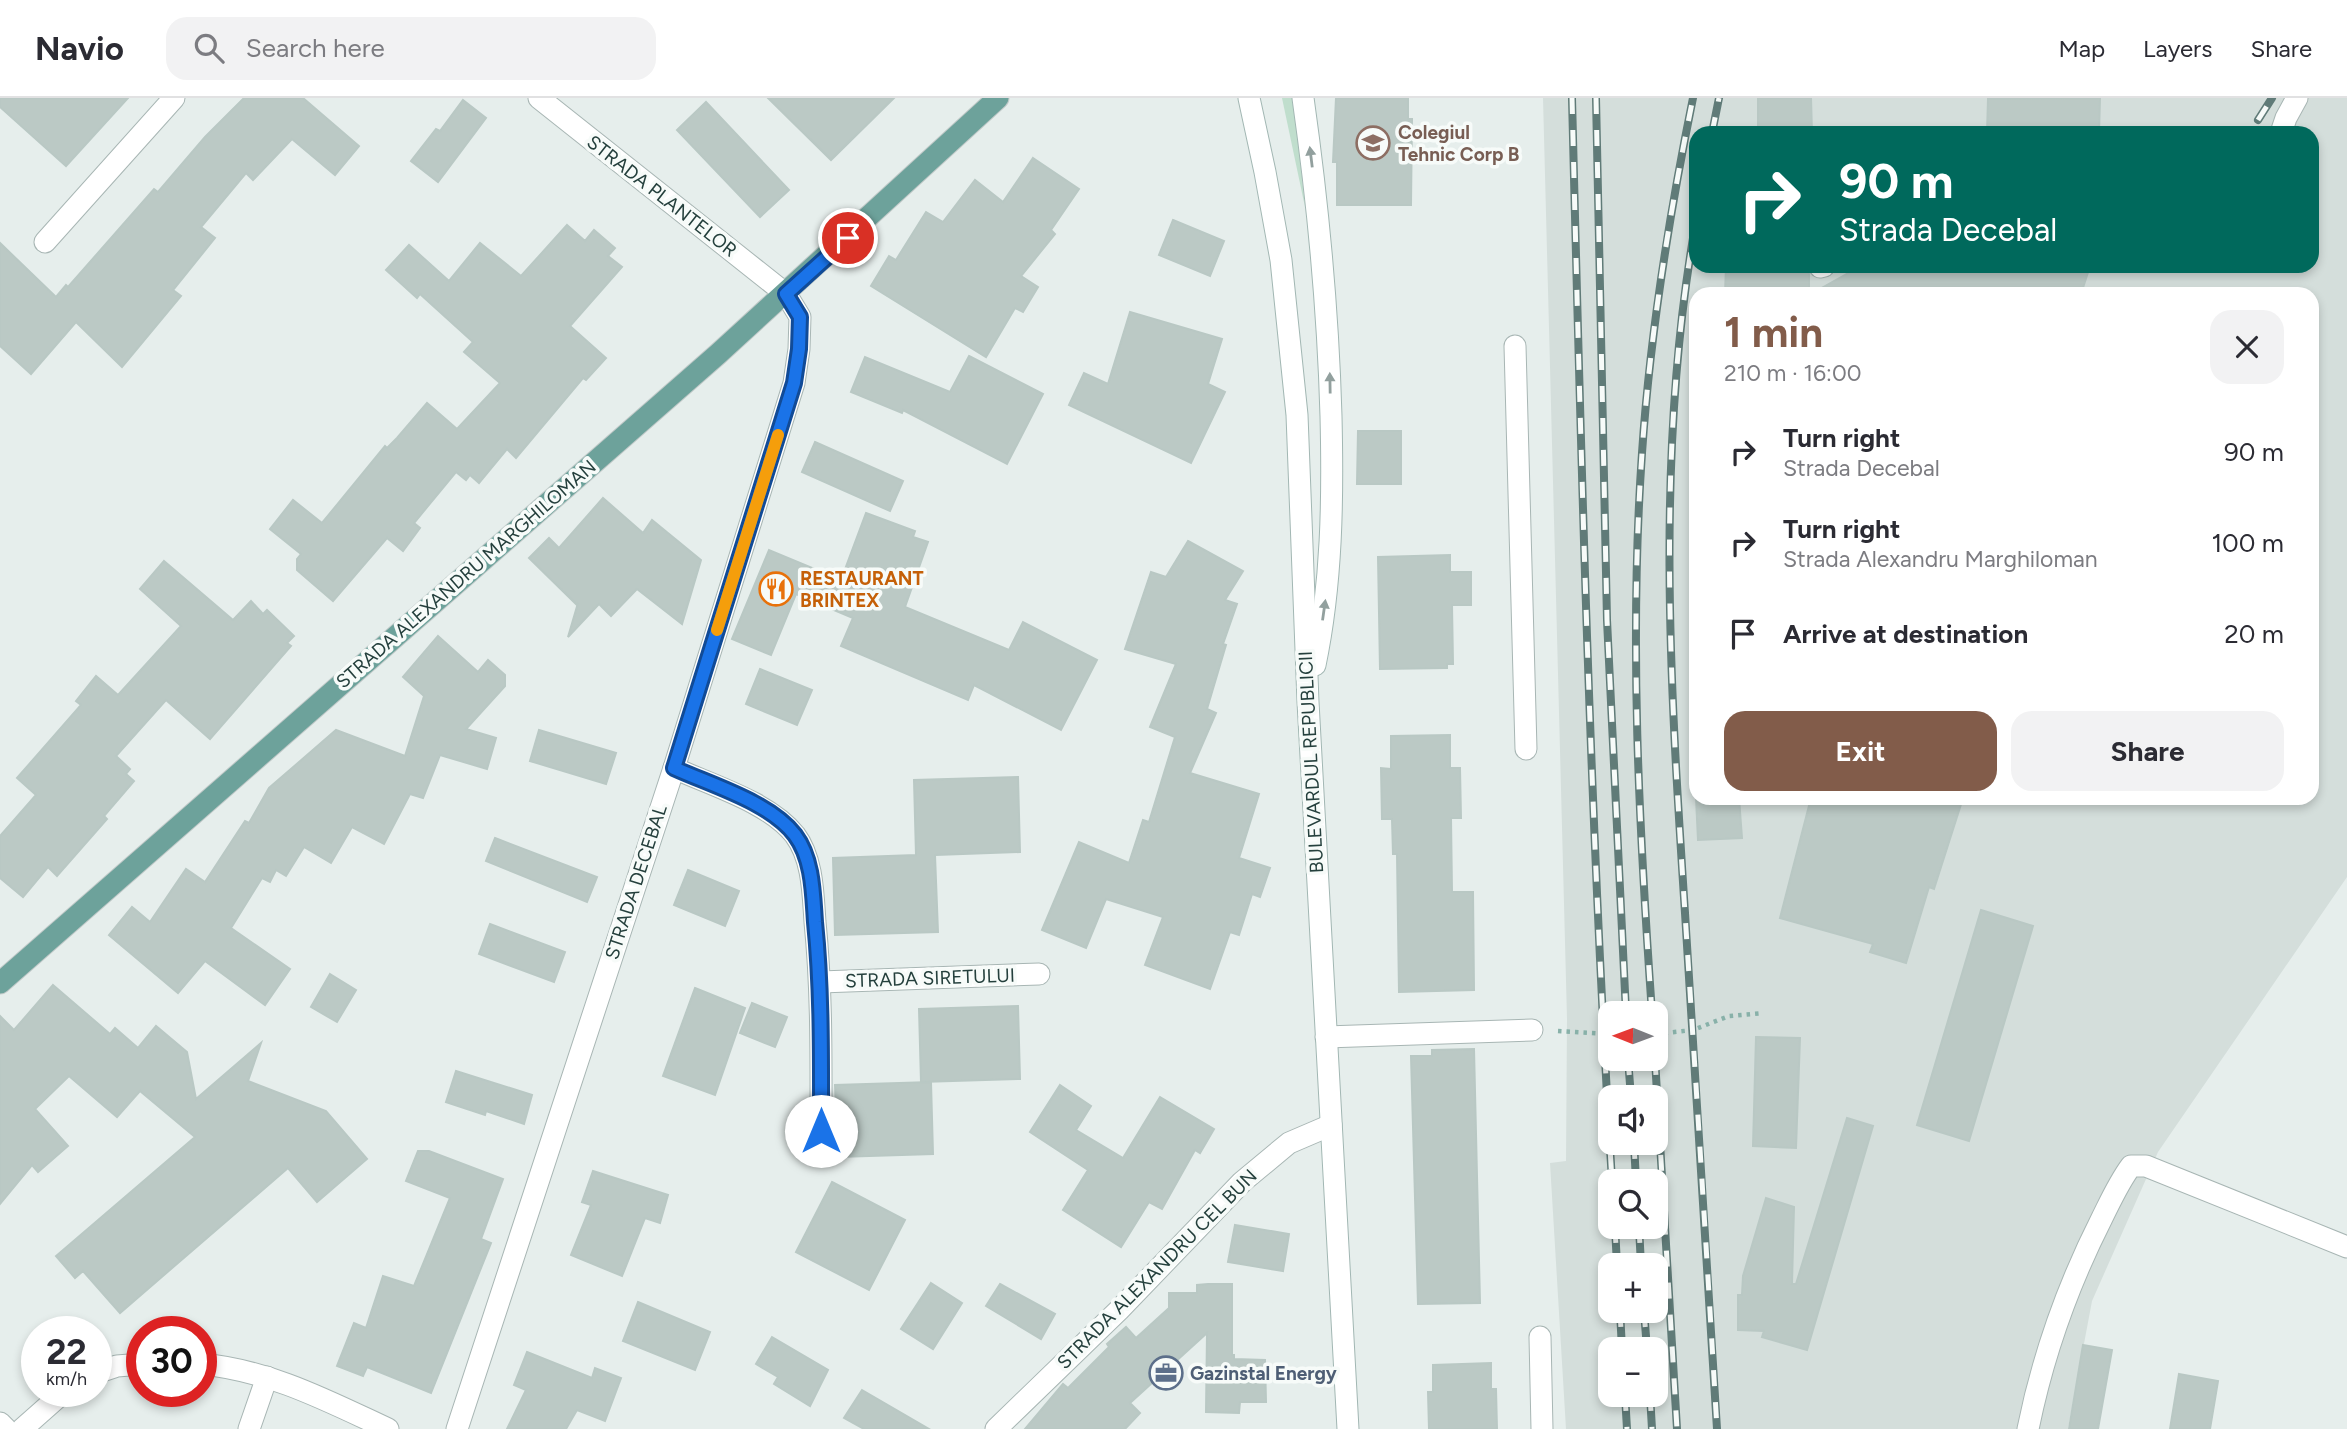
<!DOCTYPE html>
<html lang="en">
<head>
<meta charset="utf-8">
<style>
	body { margin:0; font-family:Figtree,sans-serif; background:#f2f2f3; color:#2b2b33; height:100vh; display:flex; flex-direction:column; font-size:26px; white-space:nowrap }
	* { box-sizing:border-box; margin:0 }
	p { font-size:23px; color:#7c7c81 }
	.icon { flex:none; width:38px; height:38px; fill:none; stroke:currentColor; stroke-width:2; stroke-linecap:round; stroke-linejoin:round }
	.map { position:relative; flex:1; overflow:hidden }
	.panel { position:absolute; left:1689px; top:189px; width:630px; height:518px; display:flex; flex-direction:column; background:#fff; border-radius:21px; box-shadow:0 4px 10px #0003 }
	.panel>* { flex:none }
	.guide { position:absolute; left:1689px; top:28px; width:630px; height:147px; border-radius:21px; box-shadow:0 4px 10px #0003; background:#00695c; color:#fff; overflow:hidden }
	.needle { width:46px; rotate:271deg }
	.controls { position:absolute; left:1598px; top:903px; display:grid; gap:14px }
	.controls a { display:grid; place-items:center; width:70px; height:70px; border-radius:14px; background:#fff; box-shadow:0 4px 10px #0003; font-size:35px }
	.speed { position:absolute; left:21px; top:1218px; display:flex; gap:14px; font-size:35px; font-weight:700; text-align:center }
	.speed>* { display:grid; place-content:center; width:91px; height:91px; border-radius:50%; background:#fff; box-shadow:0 4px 10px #0003; line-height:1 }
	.speed small { font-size:18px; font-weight:400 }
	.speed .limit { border:10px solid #d22; background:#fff; color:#111 }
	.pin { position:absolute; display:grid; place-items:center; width:60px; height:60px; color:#fff; margin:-30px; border:4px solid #fff; border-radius:50%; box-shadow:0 2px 7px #0007 }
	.me { position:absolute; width:77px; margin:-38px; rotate:0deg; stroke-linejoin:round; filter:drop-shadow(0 0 5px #0008) }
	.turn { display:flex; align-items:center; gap:24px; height:147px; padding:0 35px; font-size:32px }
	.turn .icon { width:91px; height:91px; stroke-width:2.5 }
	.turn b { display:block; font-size:49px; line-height:60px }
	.round { display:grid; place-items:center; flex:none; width:74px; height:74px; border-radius:21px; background:#f2f2f3 }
	.summary { display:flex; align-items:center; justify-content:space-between; height:119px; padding:0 35px }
	h1 { font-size:42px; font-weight:700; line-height:52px; color:#825c4a }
	.action { display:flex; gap:14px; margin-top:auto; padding:14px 35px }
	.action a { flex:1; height:80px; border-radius:21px; background:#825c4a; color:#fff; font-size:28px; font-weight:700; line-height:80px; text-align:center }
	.action a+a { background:#f2f2f3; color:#2b2b33 }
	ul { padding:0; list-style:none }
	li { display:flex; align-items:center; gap:21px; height:91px; padding:0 35px }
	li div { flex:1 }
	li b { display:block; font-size:26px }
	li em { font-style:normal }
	header { display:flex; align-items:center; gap:42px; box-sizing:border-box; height:98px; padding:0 35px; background:#fff; border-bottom:2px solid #e1e1e2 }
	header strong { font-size:33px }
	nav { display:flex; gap:38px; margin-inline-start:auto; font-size:24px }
	.search { width:490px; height:63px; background:#f2f2f3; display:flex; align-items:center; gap:18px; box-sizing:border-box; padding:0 24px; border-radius:21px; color:#7c7c81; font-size:26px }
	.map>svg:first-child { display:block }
	.built { fill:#d4dedb; fill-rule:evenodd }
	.green { fill:#c0decd }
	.building { fill:#bbc9c5; stroke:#b9c8c4; stroke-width:2 }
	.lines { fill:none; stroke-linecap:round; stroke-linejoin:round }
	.service-casing { stroke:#a8b6b4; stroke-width:23 }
	.minor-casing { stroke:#a8b6b4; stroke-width:23 }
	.secondary-casing { stroke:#a2b7b3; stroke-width:23 }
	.primary-casing { stroke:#c2cac9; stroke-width:23 }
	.path { stroke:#88b1a9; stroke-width:4.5; stroke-dasharray:3.5 5; stroke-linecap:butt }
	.service { stroke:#fff; stroke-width:21 }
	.minor { stroke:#fff; stroke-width:21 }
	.secondary { stroke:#fff; stroke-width:21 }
	.primary { stroke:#6da29b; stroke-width:21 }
	.rail-casing { stroke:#607b78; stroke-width:8 }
	.rail { stroke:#f7fbf9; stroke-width:5; stroke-dasharray:16; stroke-linecap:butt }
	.oneway { fill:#92a09e }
	.route-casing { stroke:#114b97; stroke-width:18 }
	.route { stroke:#1a73e8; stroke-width:12 }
	.slow { stroke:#f59e0b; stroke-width:12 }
	.labels { text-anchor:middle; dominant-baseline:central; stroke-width:7; stroke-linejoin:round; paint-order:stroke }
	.education-label { font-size:19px; font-weight:bold; fill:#785e54; stroke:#f7fbf9; text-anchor:start }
	.street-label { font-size:19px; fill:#25403d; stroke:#f7fbf9 }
	.food-label { font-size:19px; font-weight:bold; fill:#c56008; stroke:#f7fbf9; text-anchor:start }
	.service-label { font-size:19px; font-weight:bold; fill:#4e5e75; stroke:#f7fbf9; text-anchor:start }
</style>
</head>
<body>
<header>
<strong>Navio</strong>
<div class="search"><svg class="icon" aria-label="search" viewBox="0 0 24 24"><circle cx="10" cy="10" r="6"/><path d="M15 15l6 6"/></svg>Search here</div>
<nav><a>Map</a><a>Layers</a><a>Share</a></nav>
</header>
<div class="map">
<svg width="2347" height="1331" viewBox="0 0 2347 1331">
	<rect width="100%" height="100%" fill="#e6eeec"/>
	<path class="built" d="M 1543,0 L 2347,0 L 2347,779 L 2158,1054 L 2092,1203 L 2068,1331 L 1566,1331 L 1550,1065 L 1566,1063 L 1567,921 ZM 1696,35 L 2312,35 L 2312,168 L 1696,168 ZM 1696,196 L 2312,196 L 2312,700 L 1696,700 ZM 1610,915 L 1656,915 L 1656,961 L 1610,961 ZM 1610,999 L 1656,999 L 1656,1045 L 1610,1045 ZM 1610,1083 L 1656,1083 L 1656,1129 L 1610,1129 ZM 1610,1167 L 1656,1167 L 1656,1213 L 1610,1213 ZM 1610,1251 L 1656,1251 L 1656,1297 L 1610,1297 Z"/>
	<polygon class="green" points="1282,0 1294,0 1305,109"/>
	<g class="building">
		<polygon points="0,0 128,0 66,68 0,9"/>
		<polygon points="244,0 303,0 359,48 335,77 292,41 253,82 246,75 201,129 215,140 173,192 181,198 122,269 76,224 31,276 0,248 0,145 56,199 66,187 68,189 154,91 158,94 205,39"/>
		<polygon points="768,0 894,0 831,62"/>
		<polygon points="1336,0 1408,0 1408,21 1412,21 1411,107 1337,107 1337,64 1333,64"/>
		<polygon points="1758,0 1811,0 1812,35 1758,35"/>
		<polygon points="2100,0 2099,35 1987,35 1988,1"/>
		<polygon points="463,2 486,20 438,84 411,63 436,31 440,33"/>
		<polygon points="706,4 789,92 760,119 677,32"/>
		<polygon points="1033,60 1079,91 1051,132 1055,136 1021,178 1038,189 1023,214 1015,210 986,259 871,188 889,158 896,162 926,114 943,124 975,82 1003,104"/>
		<polygon points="1173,122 1224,143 1210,178 1159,157"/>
		<polygon points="567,127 585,143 594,132 615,150 608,158 622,169 570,228 606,260 586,282 583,280 516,360 507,351 479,385 470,377 466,382 456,374 414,425 420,430 403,453 387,440 333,503 297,472 297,461 301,456 270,431 293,402 322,425 385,348 387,350 397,340 427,305 457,331 500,285 464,254 473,244 420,196 417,200 386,172 409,147 449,183 480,145 521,178"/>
		<polygon points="1726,168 1807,168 1809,176 1809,196 1725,196"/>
		<polygon points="1861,168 2090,168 2081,196 1811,196"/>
		<polygon points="1130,214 1222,241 1208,286 1225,294 1191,365 1069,307 1084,275 1108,286"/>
		<polygon points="969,258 1043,296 1007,366 903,312 902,315 851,294 865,259 950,294"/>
		<polygon points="1358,333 1401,333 1401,386 1357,386"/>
		<polygon points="815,344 903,383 890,413 802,374"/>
		<polygon points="603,400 643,435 652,422 701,462 682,526 637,491 611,518 599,506 568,539 578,505 577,507 529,460 549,440 559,450"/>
		<polygon points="866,415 915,433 913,439 928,444 905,509 1009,552 1023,524 1097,562 1061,632 974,587 968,602 841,548 853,520 796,496 771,557 732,541 769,452 841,482"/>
		<polygon points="1188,443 1243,473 1225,502 1237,506 1223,546 1226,547 1207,611 1216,615 1190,675 1259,696 1239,760 1270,770 1260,799 1252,796 1239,837 1230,834 1210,891 1145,867 1163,819 1106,801 1086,850 1042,832 1079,744 1129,765 1143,722 1149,724 1175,639 1150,629 1176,566 1125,551 1151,474 1166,479"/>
		<polygon points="1450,457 1450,474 1471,474 1471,507 1452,507 1453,566 1447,566 1447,570 1380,571 1378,459"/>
		<polygon points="164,463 233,522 251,503 263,516 267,512 294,538 287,545 291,548 210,641 166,602 116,658 130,671 126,676 134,683 104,718 107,721 57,778 48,769 23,799 0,780 0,738 36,697 17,680 81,607 76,603 96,578 118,597 181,528 140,491"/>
		<polygon points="438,538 478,574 488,562 505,577 505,588 466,631 496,640 487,671 440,657 423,700 410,696 384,746 352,729 331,765 304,749 286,778 276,772 270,784 262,780 231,830 290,871 265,907 205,863 178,895 109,837 132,809 150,824 186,771 205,784 245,723 249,725 269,690 336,632 405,658 424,598 403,579"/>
		<polygon points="760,571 812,592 797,627 746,606"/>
		<polygon points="539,632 616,655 606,686 530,663"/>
		<polygon points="1450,637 1450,670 1460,670 1461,720 1451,720 1452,794 1473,794 1474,892 1399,894 1397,756 1393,756 1392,721 1382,721 1381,670 1391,671 1391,638"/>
		<polygon points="1018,679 1020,754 935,757 938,834 835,837 833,760 916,757 914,682"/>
		<polygon points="1696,700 1739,700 1742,740 1698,742"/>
		<polygon points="1811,700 1963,700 1934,791 1929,789 1906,865 1870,854 1873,846 1780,820"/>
		<polygon points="495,740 597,779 587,804 486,763"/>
		<polygon points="688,772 739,793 725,828 674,807"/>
		<polygon points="1981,812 2033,828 1969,1043 1917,1027"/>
		<polygon points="490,826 565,854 554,884 479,856"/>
		<polygon points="330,876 356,892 337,924 311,909"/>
		<polygon points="53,887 110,936 115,930 138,950 156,928 187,954 196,1001 261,945 248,983 326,1013 367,1061 317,1104 288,1070 120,1215 83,1173 75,1180 56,1158 195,1039 140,993 117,1019 69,978 35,1011 68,1048 38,1074 32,1067 0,1106 0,918 14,932"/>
		<polygon points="695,890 745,910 715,997 663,978"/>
		<polygon points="752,905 787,919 775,949 740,935"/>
		<polygon points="1018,908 1020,981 921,984 919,911"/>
		<polygon points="1756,939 1800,940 1796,1050 1753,1048"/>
		<polygon points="1474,951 1480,1205 1418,1206 1411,958 1432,958 1432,952"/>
		<polygon points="456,973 532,997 524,1026 486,1013 485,1017 446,1004"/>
		<polygon points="931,984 933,1056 838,1059 835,987"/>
		<polygon points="1060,987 1091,1008 1076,1032 1123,1060 1160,999 1214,1031 1200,1055 1195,1052 1162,1111 1149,1104 1121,1149 1063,1112 1088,1072 1030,1034"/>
		<polygon points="1847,1020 1873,1028 1807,1252 1762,1239 1764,1233 1738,1232 1738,1197 1742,1197 1743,1178 1766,1100 1794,1109 1792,1186 1796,1186"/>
		<polygon points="418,1053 429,1053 503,1081 481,1141 491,1145 431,1295 367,1269 363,1278 337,1268 354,1225 366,1230 383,1178 414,1188 450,1100 406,1083"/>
		<polygon points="593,1073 668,1097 660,1125 645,1120 622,1178 571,1157 591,1107 582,1104"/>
		<polygon points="832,1084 905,1122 869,1192 796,1154"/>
		<polygon points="1235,1127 1289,1136 1283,1173 1228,1164"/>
		<polygon points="931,1185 962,1205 933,1251 901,1231"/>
		<polygon points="1000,1186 1055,1216 1041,1241 986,1208"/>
		<polygon points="1208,1186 1232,1186 1232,1257 1234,1257 1234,1261 1265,1262 1266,1304 1240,1304 1239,1315 1206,1314 1207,1235 1130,1305 1140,1315 1125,1331 1025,1331 1063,1286 1068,1290 1109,1249 1107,1246 1126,1229 1136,1240 1169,1210 1169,1195 1197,1195 1197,1187"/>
		<polygon points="638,1204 710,1234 695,1272 623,1243"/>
		<polygon points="772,1239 828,1272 810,1308 774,1286 778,1279 756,1266"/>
		<polygon points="2083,1247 2112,1252 2098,1331 2069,1331"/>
		<polygon points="527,1254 592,1280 595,1270 621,1280 605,1323 577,1312 566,1331 507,1331 526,1292 514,1287"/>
		<polygon points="1491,1265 1491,1291 1496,1291 1497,1331 1429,1331 1428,1294 1433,1294 1433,1267"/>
		<polygon points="2179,1276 2218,1283 2210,1331 2170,1331"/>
		<polygon points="862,1292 929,1331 864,1331 844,1320"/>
	</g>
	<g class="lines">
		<defs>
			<g id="service">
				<polyline points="2281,35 2286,20 2297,0"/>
				<polyline points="1820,169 1824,168"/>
				<polyline points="1515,248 1526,651"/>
				<polyline points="1326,939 1532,932"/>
				<polyline points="1540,1239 1542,1331"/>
				<path d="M 2028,1331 C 2043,1257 2068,1187 2102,1120 C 2111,1102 2119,1084 2131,1068 L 2146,1068 L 2347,1149"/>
			</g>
			<g id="minor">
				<polyline points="45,144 174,0"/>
				<path d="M 674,670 C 711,687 769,704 795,737 C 813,761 813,796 815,824 C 822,894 821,963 821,1033"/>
				<polyline points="821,884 1039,876"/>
				<path d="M 201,1266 C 269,1272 328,1303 388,1331"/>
				<polyline points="96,1275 117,1268 142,1266"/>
				<polyline points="0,1325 6,1331"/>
				<polyline points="22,1331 65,1293"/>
				<polyline points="249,1331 267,1279"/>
				<polyline points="457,1331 674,670 794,285 799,251 800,219 786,196 539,0"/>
				<polyline points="996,1331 1119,1212 1242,1084 1289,1045 1331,1027"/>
			</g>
			<g id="secondary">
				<polyline points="1249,0 1265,74 1281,162 1297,317 1308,604 1348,1331"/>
				<path d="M 1303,0 C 1318,106 1328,212 1331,318 C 1333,401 1332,485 1315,567"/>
			</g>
			<polyline id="primary" points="0,885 718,256 998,0"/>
		</defs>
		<use href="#service" class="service-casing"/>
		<use href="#minor" class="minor-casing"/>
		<use href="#secondary" class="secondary-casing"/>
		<use href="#primary" class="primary-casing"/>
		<g class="path">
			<polyline points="1558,933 1610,936"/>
			<polyline points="1656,936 1693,932 1729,918 1763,915"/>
		</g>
		<use href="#service" class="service"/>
		<use href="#minor" class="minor"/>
		<use href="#secondary" class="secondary"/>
		<use href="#primary" class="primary"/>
		<defs>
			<g id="rail">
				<path d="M 1572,0 C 1581,361 1590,722 1612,1083"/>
				<polyline points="1596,0 1607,522 1626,915"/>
				<polyline points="2258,22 2272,0"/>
				<polyline points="1712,35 1719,0"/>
				<path d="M 1696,123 C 1655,350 1670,586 1685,815 C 1696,987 1707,1159 1717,1331"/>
				<path d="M 1652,915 C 1639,729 1629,542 1642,355 C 1650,236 1669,118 1693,0"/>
				<polyline points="1628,961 1631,999"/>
				<polyline points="1655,961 1677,1331"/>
				<polyline points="1634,1045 1636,1083"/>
				<polyline points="1615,1129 1617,1167"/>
				<polyline points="1639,1129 1641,1167"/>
				<polyline points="1620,1213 1622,1251"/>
				<polyline points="1644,1213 1647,1251"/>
				<polyline points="1625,1297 1627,1331"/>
				<polyline points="1650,1297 1652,1331"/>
			</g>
		</defs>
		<use href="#rail" class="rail-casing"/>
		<use href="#rail" class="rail"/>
	</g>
	<defs><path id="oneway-solid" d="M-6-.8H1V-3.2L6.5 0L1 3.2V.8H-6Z" transform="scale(1.75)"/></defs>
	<g class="oneway">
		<use href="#oneway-solid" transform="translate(1311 59) rotate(-97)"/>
		<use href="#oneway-solid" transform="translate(1330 285) rotate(-91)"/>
		<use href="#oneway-solid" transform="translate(1324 512) rotate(-82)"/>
	</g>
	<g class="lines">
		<defs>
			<path id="route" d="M 821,1033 C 821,963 822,894 815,824 C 813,796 813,761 795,737 C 770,704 711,687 674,670 L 794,285 L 799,251 L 800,219 L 786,196 L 848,140"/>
		</defs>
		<use href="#route" class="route-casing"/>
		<use href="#route" class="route"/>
		<polyline class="slow" points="717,532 778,337"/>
	</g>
	<defs>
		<symbol id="school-ring" viewBox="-11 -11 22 22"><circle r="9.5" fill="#f7fbf9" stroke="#8d6e63" stroke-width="1.5"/><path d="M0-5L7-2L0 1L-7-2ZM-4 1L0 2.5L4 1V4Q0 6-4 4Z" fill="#8d6e63"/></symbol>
		<symbol id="restaurant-ring" viewBox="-11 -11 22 22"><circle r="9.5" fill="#f7fbf9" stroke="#e8710a" stroke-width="1.5"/><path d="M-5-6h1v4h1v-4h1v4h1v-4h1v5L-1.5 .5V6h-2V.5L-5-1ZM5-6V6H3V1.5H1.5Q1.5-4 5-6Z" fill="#e8710a"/></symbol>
		<symbol id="office-ring" viewBox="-11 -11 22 22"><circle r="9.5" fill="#f7fbf9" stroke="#5c6f8a" stroke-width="1.5"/><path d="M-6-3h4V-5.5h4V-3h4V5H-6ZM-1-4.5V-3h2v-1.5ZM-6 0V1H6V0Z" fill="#5c6f8a"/></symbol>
	</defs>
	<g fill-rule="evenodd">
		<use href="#school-ring" x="1354" y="26" width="38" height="38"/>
		<use href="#restaurant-ring" x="757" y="472" width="38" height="38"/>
		<use href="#office-ring" x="1147" y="1256" width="38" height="38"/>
	</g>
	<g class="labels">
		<g class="education-label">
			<text x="1398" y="34">Colegiul<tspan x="1398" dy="22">Tehnic Corp B</tspan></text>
		</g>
		<g class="street-label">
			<text transform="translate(662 98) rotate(38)">STRADA PLANTELOR</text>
			<text transform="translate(466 476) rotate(-41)">STRADA ALEXANDRU MARGHILOMAN</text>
			<text transform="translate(1311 664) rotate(-93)">BULEVARDUL REPUBLICII</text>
			<text transform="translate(636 784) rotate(-72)">STRADA DECEBAL</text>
			<text transform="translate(930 880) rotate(-2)">STRADA SIRETULUI</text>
			<text transform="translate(1157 1171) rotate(-45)">STRADA ALEXANDRU CEL BUN</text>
		</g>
		<g class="food-label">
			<text x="800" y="480">RESTAURANT<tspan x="800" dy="22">BRINTEX</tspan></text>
		</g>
		<g class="service-label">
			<text x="1190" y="1275">Gazinstal Energy</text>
		</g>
	</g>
</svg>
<div class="controls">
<a><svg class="needle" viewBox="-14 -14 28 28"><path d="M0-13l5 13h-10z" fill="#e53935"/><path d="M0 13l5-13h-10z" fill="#7c7c81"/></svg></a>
<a><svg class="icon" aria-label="sound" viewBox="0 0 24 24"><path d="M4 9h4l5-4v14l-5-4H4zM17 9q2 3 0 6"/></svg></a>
<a><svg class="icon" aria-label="search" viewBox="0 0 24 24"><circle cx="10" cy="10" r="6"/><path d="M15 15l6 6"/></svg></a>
<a>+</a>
<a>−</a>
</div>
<div class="speed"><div>22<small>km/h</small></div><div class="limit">30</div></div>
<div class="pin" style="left:848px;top:140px;background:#d93025"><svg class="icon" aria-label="arrive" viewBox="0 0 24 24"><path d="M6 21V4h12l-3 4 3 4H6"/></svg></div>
<svg class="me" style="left:821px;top:1033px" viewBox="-20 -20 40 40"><circle r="19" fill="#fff"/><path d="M0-13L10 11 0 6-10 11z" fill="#1a73e8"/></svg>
<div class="guide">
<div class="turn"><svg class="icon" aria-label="right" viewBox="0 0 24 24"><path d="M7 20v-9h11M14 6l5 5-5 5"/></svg><div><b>90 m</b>Strada Decebal</div></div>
</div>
<section class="panel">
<div class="summary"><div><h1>1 min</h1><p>210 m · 16:00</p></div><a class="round"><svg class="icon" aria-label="close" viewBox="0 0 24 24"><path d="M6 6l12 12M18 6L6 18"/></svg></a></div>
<ul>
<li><svg class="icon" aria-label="right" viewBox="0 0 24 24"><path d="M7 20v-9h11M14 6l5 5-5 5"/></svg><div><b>Turn right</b><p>Strada Decebal</p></div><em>90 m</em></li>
<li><svg class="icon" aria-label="right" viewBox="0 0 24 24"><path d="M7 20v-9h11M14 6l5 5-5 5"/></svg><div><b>Turn right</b><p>Strada Alexandru Marghiloman</p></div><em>100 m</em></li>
<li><svg class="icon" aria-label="arrive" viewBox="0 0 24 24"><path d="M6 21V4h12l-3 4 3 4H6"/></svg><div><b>Arrive at destination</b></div><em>20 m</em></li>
</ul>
<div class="action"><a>Exit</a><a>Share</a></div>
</section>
</div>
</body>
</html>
